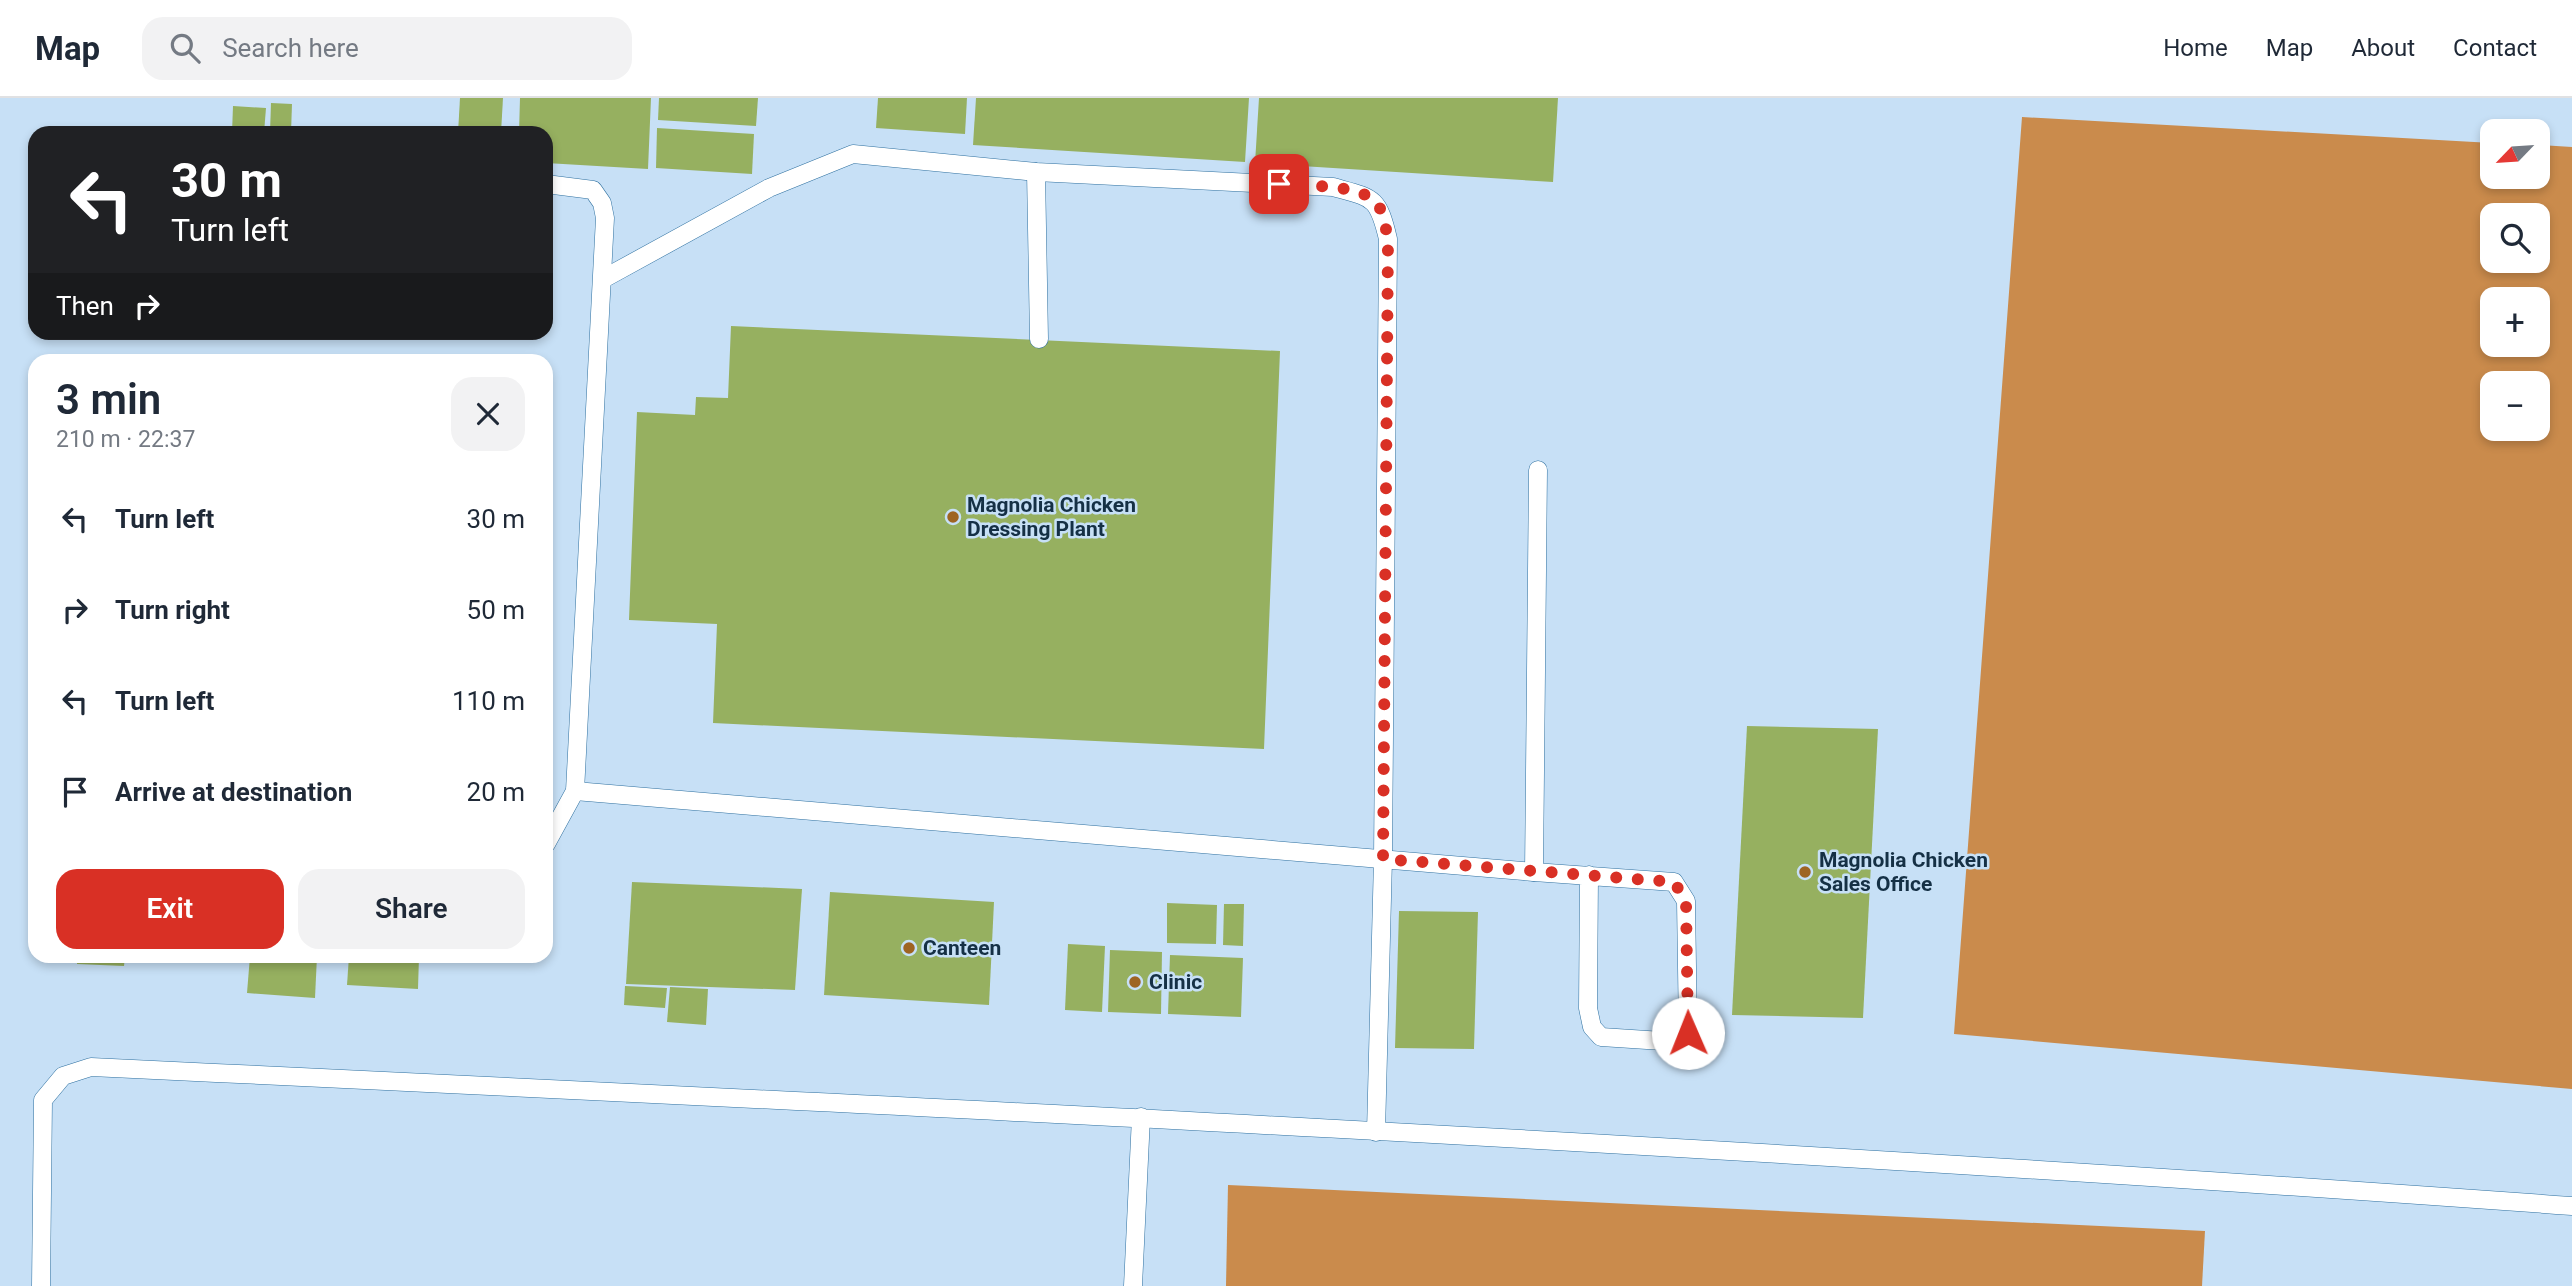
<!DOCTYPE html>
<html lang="en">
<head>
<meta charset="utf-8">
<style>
	body { margin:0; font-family:Roboto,sans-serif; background:#f2f2f3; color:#1f2937; height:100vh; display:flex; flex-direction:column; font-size:26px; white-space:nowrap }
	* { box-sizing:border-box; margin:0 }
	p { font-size:23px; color:#747a83 }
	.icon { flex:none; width:38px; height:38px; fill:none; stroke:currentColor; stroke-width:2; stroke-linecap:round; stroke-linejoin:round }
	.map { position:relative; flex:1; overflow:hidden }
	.side { position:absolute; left:28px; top:256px; width:525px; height:609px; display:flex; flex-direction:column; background:#fff; border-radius:21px; box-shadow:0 4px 10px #0003 }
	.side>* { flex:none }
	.hud { position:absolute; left:28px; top:28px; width:525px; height:214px; border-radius:21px; box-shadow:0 4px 10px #0003; background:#202124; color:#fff; overflow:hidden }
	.needle { width:46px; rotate:245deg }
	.controls { position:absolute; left:2480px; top:21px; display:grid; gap:14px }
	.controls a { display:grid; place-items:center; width:70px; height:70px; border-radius:14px; background:#fff; box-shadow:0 4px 10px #0003; font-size:35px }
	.pin { position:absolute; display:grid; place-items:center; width:60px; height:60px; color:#fff; margin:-30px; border-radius:14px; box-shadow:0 4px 10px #0006 }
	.me { position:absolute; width:77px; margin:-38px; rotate:359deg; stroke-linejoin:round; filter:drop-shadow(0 0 5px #0008) }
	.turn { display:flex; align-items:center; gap:24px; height:147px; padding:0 28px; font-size:32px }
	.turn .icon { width:91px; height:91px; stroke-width:2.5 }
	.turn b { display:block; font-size:49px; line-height:60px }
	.then { display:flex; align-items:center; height:66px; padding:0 28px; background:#0003; gap:14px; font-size:26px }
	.round { display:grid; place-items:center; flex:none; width:74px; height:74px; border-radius:21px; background:#f2f2f3 }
	.headline { display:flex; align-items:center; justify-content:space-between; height:119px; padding:0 28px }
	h1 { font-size:42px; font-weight:600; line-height:52px }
	.button { display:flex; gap:14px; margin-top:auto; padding:14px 28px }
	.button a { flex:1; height:80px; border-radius:21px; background:#d93025; color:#fff; font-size:28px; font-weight:600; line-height:80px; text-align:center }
	.button a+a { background:#f2f2f3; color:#1f2937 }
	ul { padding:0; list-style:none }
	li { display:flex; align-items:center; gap:21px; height:91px; padding:0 28px }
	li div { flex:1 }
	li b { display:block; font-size:26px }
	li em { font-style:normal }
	header { display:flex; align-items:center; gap:42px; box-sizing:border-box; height:98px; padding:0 35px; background:#fff; border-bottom:2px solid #e0e1e3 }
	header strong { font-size:33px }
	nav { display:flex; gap:38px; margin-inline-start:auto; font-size:24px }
	.search { width:490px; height:63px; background:#f2f2f3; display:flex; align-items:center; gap:18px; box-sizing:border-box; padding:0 24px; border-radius:21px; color:#747a83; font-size:26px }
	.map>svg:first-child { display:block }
	.forest { fill:#ca8b4c; fill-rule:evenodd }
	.building { fill:#96b060 }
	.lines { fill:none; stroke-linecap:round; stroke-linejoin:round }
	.service-casing { stroke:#2e70a0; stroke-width:19 }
	.service { stroke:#fff; stroke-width:18 }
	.route { stroke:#d93025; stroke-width:12; stroke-dasharray:0 21.6 }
	.poi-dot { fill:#9e6423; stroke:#c7e0f6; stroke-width:2.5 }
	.labels { text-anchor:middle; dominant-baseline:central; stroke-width:5; stroke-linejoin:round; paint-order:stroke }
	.poi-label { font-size:21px; font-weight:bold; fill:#153045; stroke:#c7e0f6; text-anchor:start }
</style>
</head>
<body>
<header>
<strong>Map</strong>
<div class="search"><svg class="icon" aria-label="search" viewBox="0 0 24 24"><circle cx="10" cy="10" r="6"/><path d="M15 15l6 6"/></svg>Search here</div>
<nav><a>Home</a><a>Map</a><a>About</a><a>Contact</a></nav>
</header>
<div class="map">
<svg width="2572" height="1188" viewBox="0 0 2572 1188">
	<rect width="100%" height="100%" fill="#c7e0f6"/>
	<g class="forest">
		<path d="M 2022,19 L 2492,45 L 2492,79 L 2538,79 L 2538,47 L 2572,49 L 2572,991 L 1954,936 ZM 2492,117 L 2538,117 L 2538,163 L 2492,163 ZM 2492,201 L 2538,201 L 2538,247 L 2492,247 ZM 2492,285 L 2538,285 L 2538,331 L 2492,331 Z"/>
		<polygon points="1228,1087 2205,1133 2202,1188 1226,1188"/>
	</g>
	<g class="building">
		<polygon points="460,0 503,0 501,35 458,35"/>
		<polygon points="520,0 651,0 648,71 546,65 546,35 519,35"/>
		<polygon points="659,0 758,0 756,28 658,22"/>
		<polygon points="878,0 967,0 965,36 876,30"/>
		<polygon points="976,0 1249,0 1245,64 973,47"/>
		<polygon points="1259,0 1558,0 1553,84 1255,65"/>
		<polygon points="271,5 292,6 291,35 270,35"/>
		<polygon points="233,8 266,10 264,35 232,35"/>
		<polygon points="657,30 754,36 752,76 656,70"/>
		<polygon points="731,228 1280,253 1264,651 713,625 717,526 629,522 637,314 695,317 696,299 728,300"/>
		<polygon points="1747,628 1878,631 1863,920 1732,917"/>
		<polygon points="632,784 802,791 795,892 626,886"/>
		<polygon points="830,794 994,804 989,907 824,897"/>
		<polygon points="1167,805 1217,807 1216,846 1167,845"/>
		<polygon points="1224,806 1244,806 1243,848 1223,847"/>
		<polygon points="1399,813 1478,814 1474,951 1395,950"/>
		<polygon points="1068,846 1105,848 1102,914 1065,912"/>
		<polygon points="1110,852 1162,854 1161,916 1108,914"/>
		<polygon points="1170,857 1243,860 1241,919 1168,916"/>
		<polygon points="77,858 125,858 124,868 77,866"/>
		<polygon points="250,858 317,858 315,900 247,895"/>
		<polygon points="349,858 419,858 418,891 347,887"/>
		<polygon points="625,888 667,890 665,910 624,907"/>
		<polygon points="670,889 708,891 706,927 667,924"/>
	</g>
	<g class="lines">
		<defs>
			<g id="service">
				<polyline points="1036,74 1039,241"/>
				<polyline points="546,86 593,92 602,105 605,120 575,693 546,746"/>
				<path d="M 603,181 L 769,90 L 853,56 L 1036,74 L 1333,89 C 1373,100 1378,98 1388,141 L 1383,761 L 1376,1034"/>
				<polyline points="575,693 1534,774 1674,784 1686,803 1688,935 1678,944 1601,939 1592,929 1588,910 1589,777"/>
				<polyline points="1534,774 1538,372"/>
				<path d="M 41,1188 L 43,1002 L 63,978 L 91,969 C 918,1008 1746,1048 2572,1108"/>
				<polyline points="1133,1188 1141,1019"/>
			</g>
		</defs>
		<use href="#service" class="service-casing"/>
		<use href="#service" class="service"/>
	</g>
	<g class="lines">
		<path class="route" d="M 1279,86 C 1301,87 1362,87 1376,104 C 1384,114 1385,128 1388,141 L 1383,761 L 1674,784 L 1686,803 L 1688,935"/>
	</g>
	<g class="poi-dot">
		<circle cx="953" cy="419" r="7"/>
		<circle cx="1805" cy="774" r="7"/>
		<circle cx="909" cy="850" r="7"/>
		<circle cx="1135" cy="884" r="7"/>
	</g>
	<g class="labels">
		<g class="poi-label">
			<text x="967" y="407">Magnolia Chicken<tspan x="967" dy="24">Dressing Plant</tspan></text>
			<text x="1819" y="762">Magnolia Chicken<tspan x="1819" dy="24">Sales Office</tspan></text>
			<text x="923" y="850">Canteen</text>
			<text x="1149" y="884">Clinic</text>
		</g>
	</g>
</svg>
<div class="controls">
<a><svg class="needle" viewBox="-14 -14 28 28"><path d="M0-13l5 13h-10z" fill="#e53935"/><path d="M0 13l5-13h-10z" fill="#747a83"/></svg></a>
<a><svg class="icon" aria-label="search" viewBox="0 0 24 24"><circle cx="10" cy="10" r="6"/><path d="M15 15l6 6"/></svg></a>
<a>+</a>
<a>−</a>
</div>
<div class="pin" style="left:1279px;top:86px;background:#d93025"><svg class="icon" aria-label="arrive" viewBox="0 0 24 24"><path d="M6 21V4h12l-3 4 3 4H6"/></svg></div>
<svg class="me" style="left:1688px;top:935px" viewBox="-20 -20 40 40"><circle r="19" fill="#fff"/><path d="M0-13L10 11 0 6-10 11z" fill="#d93025"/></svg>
<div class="hud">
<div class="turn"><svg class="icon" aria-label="left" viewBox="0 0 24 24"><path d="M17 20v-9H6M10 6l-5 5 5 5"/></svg><div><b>30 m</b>Turn left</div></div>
<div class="then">Then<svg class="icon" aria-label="right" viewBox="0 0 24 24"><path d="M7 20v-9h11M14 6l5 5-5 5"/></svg></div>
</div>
<section class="side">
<div class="headline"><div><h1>3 min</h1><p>210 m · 22:37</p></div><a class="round"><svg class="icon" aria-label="close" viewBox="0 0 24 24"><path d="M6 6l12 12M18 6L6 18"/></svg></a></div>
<ul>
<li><svg class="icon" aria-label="left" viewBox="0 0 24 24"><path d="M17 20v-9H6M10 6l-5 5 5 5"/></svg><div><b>Turn left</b></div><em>30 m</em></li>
<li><svg class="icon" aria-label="right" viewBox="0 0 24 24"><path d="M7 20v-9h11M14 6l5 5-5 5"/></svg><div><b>Turn right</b></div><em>50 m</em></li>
<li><svg class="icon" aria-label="left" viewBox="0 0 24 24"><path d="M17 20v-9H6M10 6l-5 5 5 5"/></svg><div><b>Turn left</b></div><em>110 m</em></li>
<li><svg class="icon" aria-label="arrive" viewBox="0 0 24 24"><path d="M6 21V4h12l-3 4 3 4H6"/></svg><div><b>Arrive at destination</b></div><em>20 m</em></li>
</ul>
<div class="button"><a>Exit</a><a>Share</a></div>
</section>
</div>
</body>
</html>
